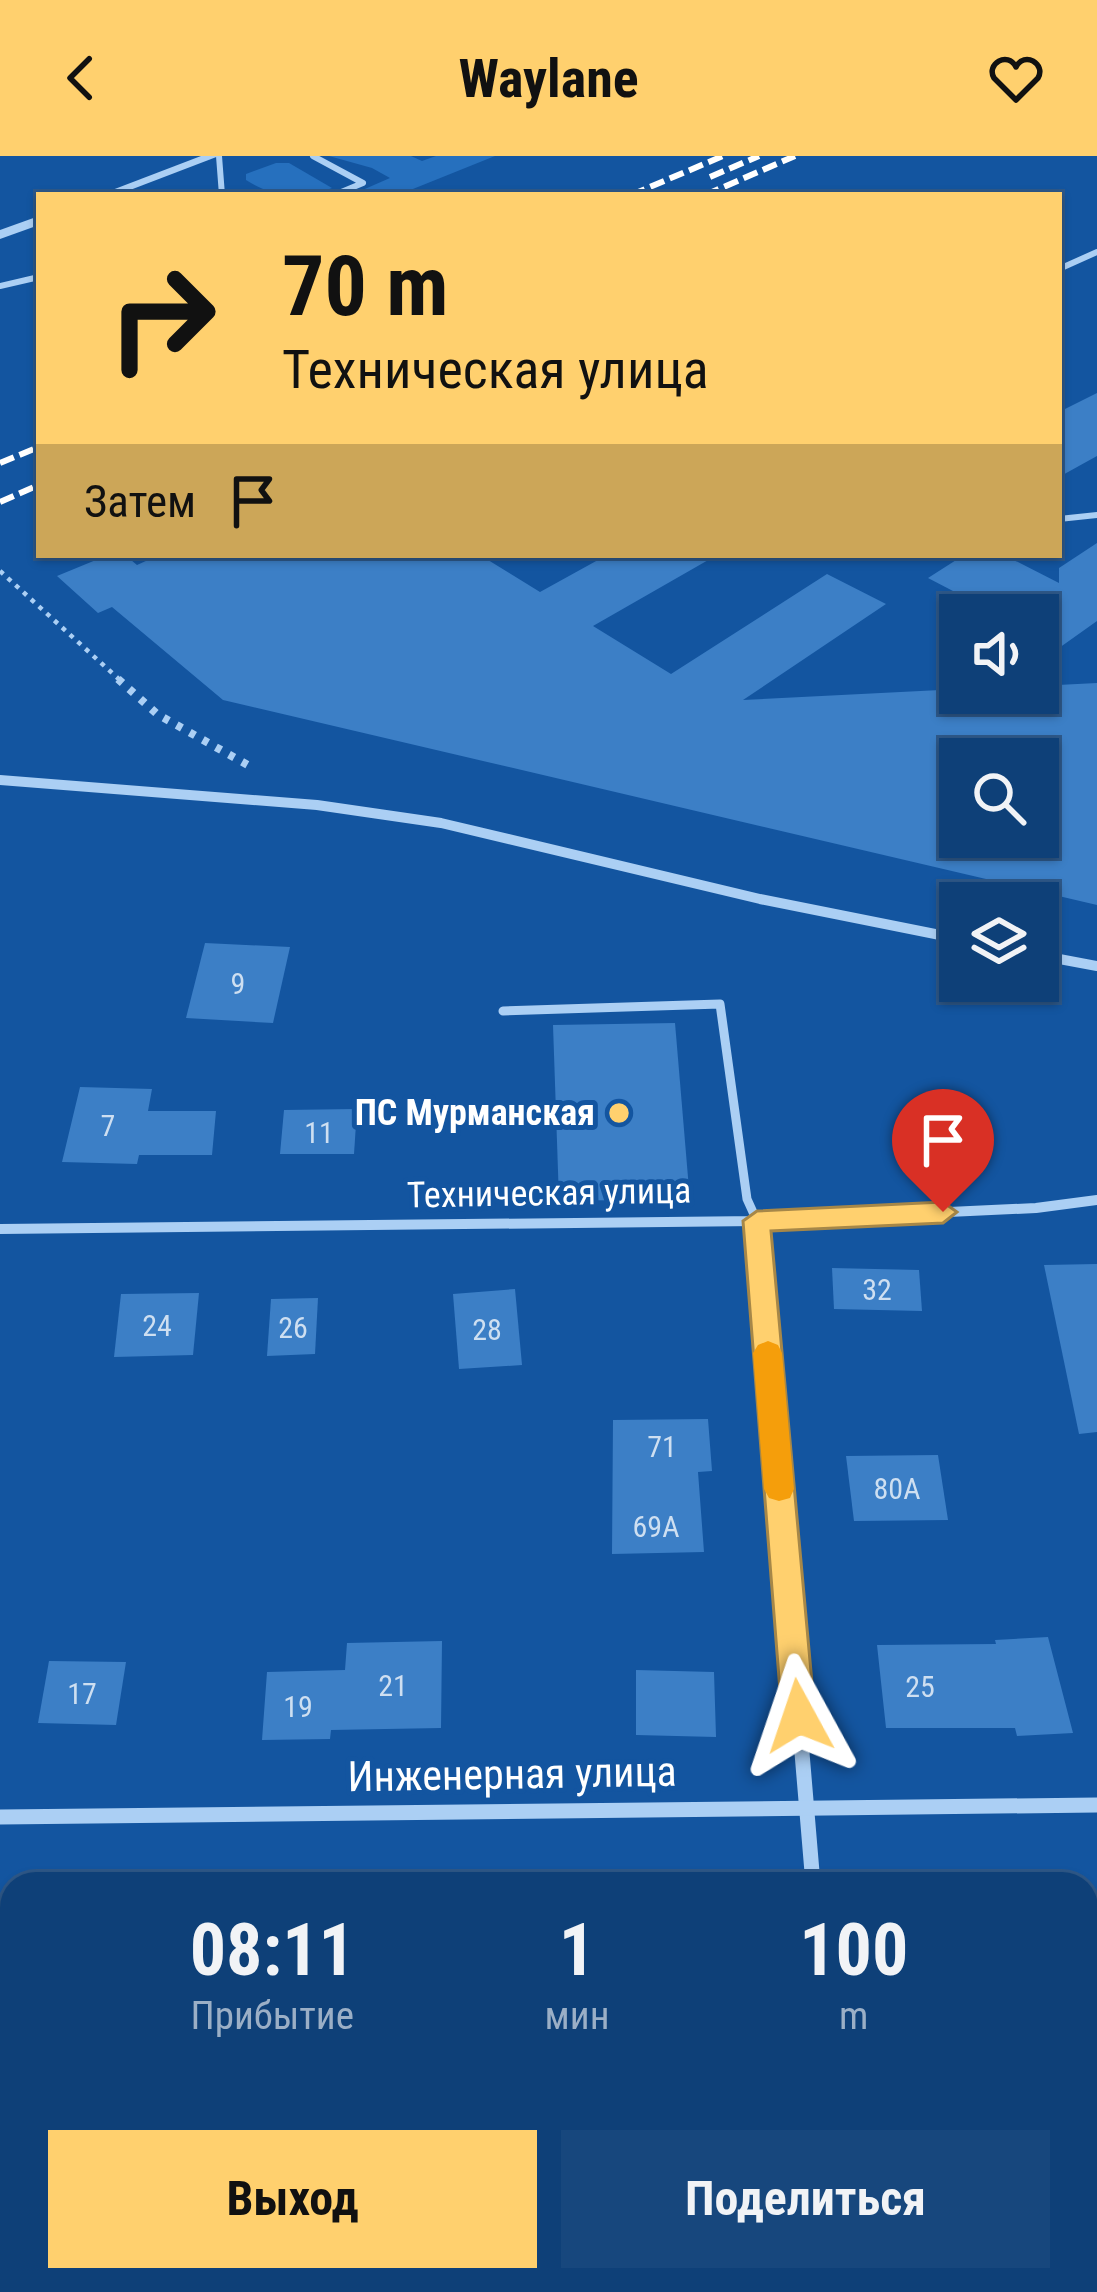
<!DOCTYPE html>
<html lang="ru">
<head>
<meta charset="utf-8">
<style>
	body { margin:0; font-family:"Roboto Condensed",sans-serif; background:#17477d; color:#f1f3f6; height:100vh; display:flex; flex-direction:column; font-size:45px; white-space:nowrap }
	* { box-sizing:border-box; margin:0 }
	p { font-size:39px; color:#9bafc6 }
	.icon { flex:none; width:66px; height:66px; fill:none; stroke:currentColor; stroke-width:2; stroke-linecap:round; stroke-linejoin:round }
	.map { position:relative; flex:1; overflow:hidden }
	.side { position:absolute; left:0px; top:1716px; width:1098px; height:420px; display:flex; flex-direction:column; background:#0e4078; border-radius:36px 36px 0 0; box-shadow:0 3px 9px #0004,0 0 0 3px #2e598a }
	.side>* { flex:none }
	.guide { position:absolute; left:36px; top:36px; width:1026px; height:366px; border-radius:0px; box-shadow:0 3px 9px #0004,0 0 0 3px #2e598a; background:#ffd06e; color:#111; overflow:hidden }
	.tools { position:absolute; left:939px; top:438px; display:grid; gap:24px }
	.tools a { display:grid; place-items:center; width:120px; height:120px; border-radius:0px; background:#0e4078; box-shadow:0 3px 9px #0004,0 0 0 3px #2e598a; font-size:60px }
	.pin { position:absolute; display:grid; place-items:center; width:102px; height:102px; color:#fff; margin:-123px -51px; border-radius:50% 50% 50% 0; rotate:-45deg; box-shadow:0 0 12px #0007 }
	.pin .icon { rotate:45deg }
	.me { position:absolute; width:132px; margin:-66px; rotate:355deg; stroke-linejoin:round; filter:drop-shadow(0 0 9px #0008) }
	.turn { display:flex; align-items:center; gap:42px; height:252px; padding:0 48px; font-size:54px }
	.turn .icon { width:156px; height:156px; stroke-width:2.5 }
	.turn b { display:block; font-size:84px; line-height:102px }
	.then { display:flex; align-items:center; height:114px; padding:0 48px; background:#0003; gap:24px; font-size:45px }
	.eta { display:flex; justify-content:space-evenly; align-items:center; height:204px; text-align:center }
	.eta b { font-size:72px; font-weight:700; line-height:84px }
	.cta { display:flex; gap:24px; margin-top:auto; padding:24px 48px }
	.cta a { flex:1; height:138px; border-radius:0px; background:#ffd06e; color:#111; font-size:48px; font-weight:700; line-height:138px; text-align:center }
	.cta a+a { background:#17477d; color:#f1f3f6 }
	header { display:flex; justify-content:space-between; align-items:center; height:156px; padding:0 48px; background:#ffd06e; color:#111; font-size:54px; font-weight:700 }
	.map>svg:first-child { display:block }
	.green { fill:#2670be }
	.building { fill:#3c7fc6; fill-rule:evenodd }
	.lines { fill:none; stroke-linecap:round; stroke-linejoin:round }
	.path-far1 { stroke:#abcff4; stroke-width:4.5; stroke-dasharray:4.5 6; stroke-linecap:butt }
	.path { stroke:#abcff4; stroke-width:8; stroke-dasharray:6 9; stroke-linecap:butt }
	.service-far1 { stroke:#abcff4; stroke-width:6 }
	.service { stroke:#abcff4; stroke-width:9 }
	.minor-far1 { stroke:#abcff4; stroke-width:10 }
	.minor { stroke:#abcff4; stroke-width:15 }
	.tertiary { fill:#abcff4; fill-rule:evenodd }
	.rail { stroke:#fff; stroke-width:6; stroke-dasharray:15 6; stroke-linecap:butt }
	.route { fill:#ffd06e; stroke:#a68748; stroke-width:3 }
	.slow { fill:#f59e0b }
	.poi-dot { fill:#ffd06e; stroke:#1355a0; stroke-width:4.5 }
	.labels { text-anchor:middle; dominant-baseline:central; stroke-width:10; stroke-linejoin:round; paint-order:stroke }
	.number-label { font-size:30px; fill:#cedff1 }
	.poi-label { font-size:36px; font-weight:bold; fill:#fff; stroke:#1355a0; text-anchor:end }
	.street-label { font-size:36px; fill:#fff; stroke:#1355a0 }
	.near-street-label { font-size:42px; fill:#fff; stroke:#1355a0 }
</style>
</head>
<body>
<header><svg class="icon" aria-label="back" viewBox="0 0 24 24"><path d="M15 5l-7 7 7 7"/></svg>Waylane<svg class="icon" aria-label="heart" viewBox="0 0 24 24"><path d="M12 20l-8-8c-3-5 5-10 8-4 3-6 11-1 8 4z"/></svg></header>
<div class="map">
<svg width="1097" height="2136" viewBox="0 0 1097 2136">
	<rect width="100%" height="100%" fill="#1355a0"/>
	<g class="green">
		<polygon points="329,0 411,0 422,5 436,0 495,0 398,39 351,39 390,22 372,12"/>
		<path d="M 276,7 L 289,7 L 332,32 C 301,44 274,42 246,24 L 246,18 Z"/>
	</g>
	<g class="building">
		<polygon points="1097,237 1097,300 1059,321 1059,256"/>
		<polygon points="1097,387 1097,465 1059,492 1038,479 1038,459 999,459 928,422 964,399 1004,399 1059,427 1059,412"/>
		<path d="M 108,399 L 125,399 L 137,409 L 159,399 L 480,399 L 540,436 L 607,399 L 717,399 L 593,470 L 671,518 L 827,418 L 886,448 L 743,544 L 960,533 L 1038,537 L 1038,530 L 1097,527 L 1097,749 L 223,544 L 112,451 L 98,457 L 57,420 ZM 960,603 L 1038,603 L 1038,681 L 960,681 Z"/>
		<polygon points="205,787 290,791 273,867 186,862"/>
		<polygon points="675,867 690,1045 559,1044 553,869"/>
		<polygon points="80,931 152,933 148,955 216,955 212,999 139,999 137,1008 62,1006"/>
		<polygon points="357,953 354,998 280,998 284,954"/>
		<polygon points="1097,1108 1097,1276 1079,1278 1044,1109"/>
		<polygon points="832,1112 919,1114 922,1155 834,1153"/>
		<polygon points="515,1133 522,1209 459,1213 453,1138"/>
		<polygon points="199,1137 193,1199 114,1201 121,1138"/>
		<polygon points="318,1142 315,1198 267,1200 271,1143"/>
		<polygon points="708,1263 712,1315 698,1316 704,1396 612,1398 613,1264"/>
		<polygon points="938,1299 948,1364 854,1365 846,1300"/>
		<polygon points="1048,1481 1073,1577 1017,1580 1015,1572 886,1572 877,1489 996,1488 995,1484"/>
		<polygon points="442,1485 441,1572 331,1574 330,1583 262,1584 267,1516 345,1514 347,1487"/>
		<polygon points="49,1505 126,1506 116,1569 38,1567"/>
		<polygon points="636,1514 714,1516 716,1581 636,1579"/>
	</g>
	<g class="lines">
		<polyline class="path-far1" points="0,415 122,526"/>
		<polyline class="path" points="118,523 157,558 253,612"/>
		<g class="service-far1">
			<polyline points="219,0 222,39"/>
			<polyline points="313,0 363,27 334,39"/>
			<polyline points="1059,113 1097,96"/>
			<polyline points="0,130 39,121"/>
			<polyline points="1059,363 1097,359"/>
		</g>
		<polyline class="service" points="503,855 720,848 747,1043 757,1065"/>
		<g class="minor-far1">
			<polyline points="0,624 317,649 441,667 760,743 960,783"/>
			<polyline points="1038,799 1097,810"/>
			<polyline points="757,1065 770,1219"/>
			<polyline points="0,1073 757,1065 1036,1052 1097,1044"/>
		</g>
		<g class="minor">
			<polyline points="770,1216 813,1728"/>
			<polyline points="0,1661 1097,1649"/>
			<polyline points="819,2124 819,2136"/>
		</g>
		<g class="tertiary">
			<polygon points="201,0 219,0 117,39 99,39"/>
			<polygon points="39,60 39,69 0,83 0,74"/>
		</g>
		<g class="rail">
			<polyline points="710,21 759,0"/>
			<polyline points="631,39 723,0"/>
			<polyline points="705,39 795,0"/>
			<polyline points="0,307 39,291"/>
			<polyline points="0,346 39,329"/>
		</g>
	</g>
	<polygon class="route" points="943,1046 957,1056 943,1067 771,1075 815,1560 810,1570 799,1575 787,1570 782,1560 743,1065 757,1055"/>
	<polygon class="slow" points="768,1185 778,1189 782,1197 794,1333 790,1342 779,1345 769,1342 764,1333 753,1197 758,1189"/>
	<circle class="poi-dot" cx="619" cy="957" r="12"/>
	<g class="labels">
		<g class="number-label">
			<text x="238" y="827">9</text>
			<text x="108" y="969">7</text>
			<text x="319" y="976">11</text>
			<text x="877" y="1133">32</text>
			<text x="157" y="1169">24</text>
			<text x="293" y="1171">26</text>
			<text x="487" y="1173">28</text>
			<text x="662" y="1290">71</text>
			<text x="897" y="1332">80А</text>
			<text x="656" y="1370">69А</text>
			<text x="393" y="1529">21</text>
			<text x="920" y="1530">25</text>
			<text x="82" y="1537">17</text>
			<text x="298" y="1550">19</text>
		</g>
		<g class="poi-label">
			<text x="595" y="957">ПС Мурманская</text>
		</g>
		<g class="street-label">
			<text transform="translate(549 1037) rotate(-1)">Техническая улица</text>
		</g>
		<g class="near-street-label">
			<text transform="translate(512 1618) rotate(-1)">Инженерная улица</text>
		</g>
	</g>
</svg>
<div class="tools">
<a><svg class="icon" aria-label="sound" viewBox="0 0 24 24"><path d="M4 9h4l5-4v14l-5-4H4zM17 9q2 3 0 6"/></svg></a>
<a><svg class="icon" aria-label="search" viewBox="0 0 24 24"><circle cx="10" cy="10" r="6"/><path d="M15 15l6 6"/></svg></a>
<a><svg class="icon" aria-label="layers" viewBox="0 0 24 24"><path d="M12 4l9 5-9 5-9-5zM3 14l9 5 9-5"/></svg></a>
</div>
<div class="pin" style="left:943px;top:1056px;background:#d93025"><svg class="icon" aria-label="arrive" viewBox="0 0 24 24"><path d="M6 21V4h12l-3 4 3 4H6"/></svg></div>
<svg class="me" style="left:799px;top:1560px" viewBox="-20 -20 40 40"><path d="M0-17L14 15 0 8-14 15z" fill="#ffd06e" stroke="#fff" stroke-width="4"/></svg>
<div class="guide">
<div class="turn"><svg class="icon" aria-label="right" viewBox="0 0 24 24"><path d="M7 20v-9h11M14 6l5 5-5 5"/></svg><div><b>70 m</b>Техническая улица</div></div>
<div class="then">Затем<svg class="icon" aria-label="arrive" viewBox="0 0 24 24"><path d="M6 21V4h12l-3 4 3 4H6"/></svg></div>
</div>
<section class="side">
<div class="eta">
<div><b>08:11</b><p>Прибытие</p></div>
<div><b>1</b><p>мин</p></div>
<div><b>100</b><p>m</p></div>
</div>
<div class="cta"><a>Выход</a><a>Поделиться</a></div>
</section>
</div>
</body>
</html>
